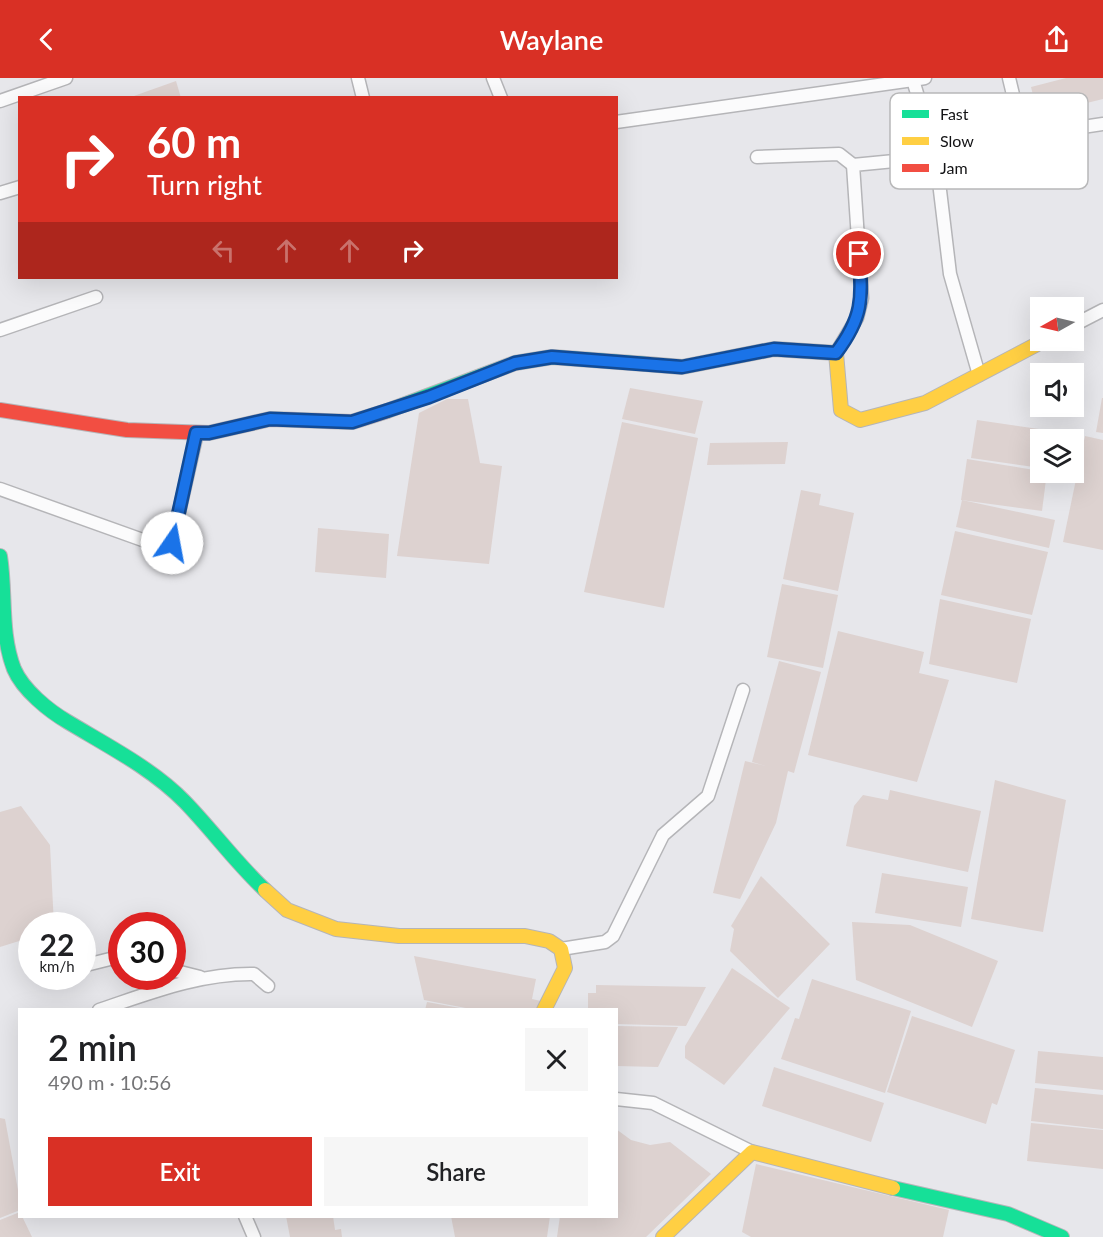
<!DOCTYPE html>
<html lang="en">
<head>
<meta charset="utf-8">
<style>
	body { margin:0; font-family:Lato,sans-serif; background:#f6f6f6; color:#202124; height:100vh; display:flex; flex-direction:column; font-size:22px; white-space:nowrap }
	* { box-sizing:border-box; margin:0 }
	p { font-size:20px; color:#757577 }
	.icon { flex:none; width:33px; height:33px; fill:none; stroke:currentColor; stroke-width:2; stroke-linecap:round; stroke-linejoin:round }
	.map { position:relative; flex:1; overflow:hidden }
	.details { position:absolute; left:18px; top:930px; width:600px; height:210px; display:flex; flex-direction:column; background:#fff; border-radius:0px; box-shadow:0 6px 24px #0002 }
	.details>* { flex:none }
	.guide { position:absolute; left:18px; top:18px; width:600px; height:183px; border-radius:0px; box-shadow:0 6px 24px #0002; background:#d93025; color:#fff; overflow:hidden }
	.needle { width:39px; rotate:262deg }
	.buttons { position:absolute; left:1030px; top:219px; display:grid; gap:12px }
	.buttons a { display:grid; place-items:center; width:54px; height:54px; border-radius:0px; background:#fff; box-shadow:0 6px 24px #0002; font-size:30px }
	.speed { position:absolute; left:18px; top:834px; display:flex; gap:12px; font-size:30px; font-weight:700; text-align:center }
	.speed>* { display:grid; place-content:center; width:78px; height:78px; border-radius:50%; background:#fff; box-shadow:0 6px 24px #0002; line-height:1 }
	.speed small { font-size:15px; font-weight:400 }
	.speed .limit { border:9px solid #d22; background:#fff; color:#111 }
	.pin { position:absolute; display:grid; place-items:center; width:51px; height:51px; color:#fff; margin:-26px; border:3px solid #fff; border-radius:50%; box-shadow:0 2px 6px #0007 }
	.me { position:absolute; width:66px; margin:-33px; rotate:12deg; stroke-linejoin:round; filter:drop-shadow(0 0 4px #0008) }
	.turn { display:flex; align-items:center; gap:21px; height:126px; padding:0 30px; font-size:27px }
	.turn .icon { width:78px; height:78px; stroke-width:2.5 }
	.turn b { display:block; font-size:42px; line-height:51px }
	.lanes { display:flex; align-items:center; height:57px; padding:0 30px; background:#0003; justify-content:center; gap:30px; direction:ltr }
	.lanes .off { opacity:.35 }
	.round { display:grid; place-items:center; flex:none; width:63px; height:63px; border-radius:0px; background:#f6f6f6 }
	.summary { display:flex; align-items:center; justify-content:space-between; height:102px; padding:0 30px }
	h1 { font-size:36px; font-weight:600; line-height:45px }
	.cta { display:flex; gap:12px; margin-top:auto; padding:12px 30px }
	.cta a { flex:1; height:69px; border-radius:0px; background:#d93025; color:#fff; font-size:24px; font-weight:600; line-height:69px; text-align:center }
	.cta a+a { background:#f6f6f6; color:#202124 }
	header { display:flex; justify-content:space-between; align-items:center; height:78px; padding:0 30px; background:#d93025; color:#fff; font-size:27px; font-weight:600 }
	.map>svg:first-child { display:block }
	.building { fill:#ddd2d0 }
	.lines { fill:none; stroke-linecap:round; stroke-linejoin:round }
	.street-casing { stroke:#b5b5b8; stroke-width:15 }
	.fast-casing { stroke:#b5b5b8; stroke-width:16 }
	.slow-casing { stroke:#b5b5b8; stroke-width:16 }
	.jam-casing { stroke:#b5b5b8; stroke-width:16 }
	.street { stroke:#fbfbfc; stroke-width:12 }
	.fast { stroke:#16e098; stroke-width:14 }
	.slow { stroke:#ffcf43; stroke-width:14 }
	.jam { stroke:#f24e42; stroke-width:14 }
	.route-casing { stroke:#114b97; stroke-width:15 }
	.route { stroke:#1a73e8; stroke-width:10 }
	.key { fill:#fff; stroke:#b8b8b9; stroke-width:1.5 }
	.key-label { font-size:16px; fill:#131315 }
</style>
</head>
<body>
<header><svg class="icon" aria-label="back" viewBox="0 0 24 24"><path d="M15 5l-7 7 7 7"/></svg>Waylane<svg class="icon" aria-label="share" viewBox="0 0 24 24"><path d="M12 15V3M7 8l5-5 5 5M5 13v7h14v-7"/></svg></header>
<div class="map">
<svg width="1103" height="1159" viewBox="0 0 1103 1159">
	<rect width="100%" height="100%" fill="#e7e7eb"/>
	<g class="building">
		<polygon points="1066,0 1103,0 1103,21 1038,37 1031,9"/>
		<polygon points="176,3 181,20 131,20 131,19"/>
		<polygon points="630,310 703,323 695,356 622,341"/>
		<polygon points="1102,320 1103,320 1103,355 1096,354"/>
		<polygon points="447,321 468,321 480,385 502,388 489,486 397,478 419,335"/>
		<polygon points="977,342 1046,352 1044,362 1041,362 1041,390 971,380"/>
		<polygon points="622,344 698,360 664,530 584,514"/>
		<polygon points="1085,358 1103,362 1103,472 1063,464"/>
		<polygon points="788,364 785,386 707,387 710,365"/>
		<polygon points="967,381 1047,394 1042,433 961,422"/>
		<polygon points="801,412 821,416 819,427 854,435 838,513 783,501"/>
		<polygon points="962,422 1055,442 1049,470 956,449"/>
		<polygon points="318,450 389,456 386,500 315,494"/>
		<polygon points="955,453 1048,474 1032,537 941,517"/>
		<polygon points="782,506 838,517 823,590 767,579"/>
		<polygon points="940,521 1031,541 1017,605 929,586"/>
		<polygon points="838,553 924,574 919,595 949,602 917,704 808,677"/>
		<polygon points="779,583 821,594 794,695 788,693 776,745 740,821 713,815 745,683 766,688 752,684"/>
		<polygon points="995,702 1066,722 1043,854 971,841"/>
		<polygon points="890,712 981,733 968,794 846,768 854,728 863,717 888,722"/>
		<polygon points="21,728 50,767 54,848 32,848 32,859 0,869 0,734"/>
		<polygon points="882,795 968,809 961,849 875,835"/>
		<polygon points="761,798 830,866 778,920 730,873 734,851 731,848"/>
		<polygon points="852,844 910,847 998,883 972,949 856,902"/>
		<polygon points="414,878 536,901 532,921 541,923 536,932 476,932 424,922"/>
		<polygon points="732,890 790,930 724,1007 685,980 685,968"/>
		<polygon points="812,901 911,933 885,1015 781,981 795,940 799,941"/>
		<polygon points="596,907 706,909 686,948 616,946 616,932 588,932 588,915 596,915"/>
		<polygon points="427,924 460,930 460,932 425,932"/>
		<polygon points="912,938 1015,972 997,1027 992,1025 986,1046 887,1014"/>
		<polygon points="616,948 678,949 658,989 616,988"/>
		<polygon points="1038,973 1103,979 1103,1012 1035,1005"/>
		<polygon points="774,989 884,1025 871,1064 762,1028"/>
		<polygon points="1035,1010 1103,1017 1103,1051 1031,1043"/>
		<polygon points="0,1040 5,1041 20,1123 20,1132 0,1140"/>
		<polygon points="1031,1045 1103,1052 1103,1091 1027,1083"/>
		<polygon points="616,1051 631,1062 650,1067 670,1064 711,1096 646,1159 557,1159 560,1138 616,1138"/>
		<polygon points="756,1086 949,1132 943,1159 751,1159 742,1154"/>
		<polygon points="20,1134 32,1159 0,1159 0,1142"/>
		<polygon points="286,1138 333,1138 335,1152 341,1151 342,1159 290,1159"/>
		<polygon points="451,1138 550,1138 547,1159 455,1159"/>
	</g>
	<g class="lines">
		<defs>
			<g id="street">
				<polyline points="358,0 363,20"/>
				<polyline points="493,0 501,20"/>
				<polyline points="925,0 913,2 936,79 1023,58 1103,46"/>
				<polyline points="1009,0 1023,58"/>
				<polyline points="0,23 66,0"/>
				<polyline points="616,44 913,2 912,0"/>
				<polyline points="757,79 839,76 853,87"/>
				<polyline points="0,115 20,109"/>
				<polyline points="1074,247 1103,232"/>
				<polyline points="0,252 96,219"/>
				<polyline points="836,275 857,240 862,220 853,87 936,79 950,196 979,297"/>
				<polyline points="0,411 165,470 172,465 197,355"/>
				<polyline points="561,871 605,864 613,858 663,757 708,718 743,612"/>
				<polyline points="82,888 122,878"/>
				<polyline points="172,892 200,899"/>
				<path d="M 99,932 C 150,915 200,895 254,896 L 268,908"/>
				<polyline points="616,1021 653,1025 752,1074"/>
				<polyline points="245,1138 254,1159"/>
			</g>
			<g id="fast">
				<polyline points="387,333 515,285 552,279 646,286"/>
				<path d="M 0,478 C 6,515 0,555 14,591 C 23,612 49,633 68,644 C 108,668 153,691 185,724 C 213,753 236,785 265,812"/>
				<polyline points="893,1110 1008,1136 1062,1159"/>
			</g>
			<g id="slow">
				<polyline points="646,286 682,289 774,271 836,275 841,332 860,342 925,325 1045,262"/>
				<polyline points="265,812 287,832 336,851 399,858 525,858 549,863 561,871 565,890 544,932"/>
				<polyline points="663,1159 752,1074 893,1110"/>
			</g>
			<polyline id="jam" points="0,332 127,352 209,355 270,341 352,344 387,333"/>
		</defs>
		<use href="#street" class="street-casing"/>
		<use href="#fast" class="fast-casing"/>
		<use href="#slow" class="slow-casing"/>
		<use href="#jam" class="jam-casing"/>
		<use href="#street" class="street"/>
		<use href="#fast" class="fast"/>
		<use href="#slow" class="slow"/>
		<use href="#jam" class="jam"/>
	</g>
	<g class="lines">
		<defs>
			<path id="route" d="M 172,465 L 196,355 L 209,355 L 270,341 L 352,344 L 429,319 L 515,285 L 552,279 L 682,289 L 774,271 L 836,275 C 864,238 862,220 859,176"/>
		</defs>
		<use href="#route" class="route-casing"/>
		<use href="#route" class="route"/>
	</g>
	<rect x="890" y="15" width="198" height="96" rx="9" class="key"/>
	<rect x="902" y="32" width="27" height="8" fill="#16e098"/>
	<rect x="902" y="59" width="27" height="8" fill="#ffcf43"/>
	<rect x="902" y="86" width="27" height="8" fill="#f24e42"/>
	<g class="key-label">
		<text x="940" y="42">Fast</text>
		<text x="940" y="69">Slow</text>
		<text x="940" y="96">Jam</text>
	</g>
</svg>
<div class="buttons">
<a><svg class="needle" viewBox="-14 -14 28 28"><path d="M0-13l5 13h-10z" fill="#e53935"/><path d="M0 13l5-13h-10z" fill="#757577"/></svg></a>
<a><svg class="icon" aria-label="sound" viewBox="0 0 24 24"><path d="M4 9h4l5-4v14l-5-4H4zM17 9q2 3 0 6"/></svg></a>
<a><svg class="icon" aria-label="layers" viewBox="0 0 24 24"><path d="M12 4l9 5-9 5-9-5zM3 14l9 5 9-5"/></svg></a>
</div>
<div class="speed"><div>22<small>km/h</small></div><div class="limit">30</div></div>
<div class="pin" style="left:859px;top:176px;background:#d93025"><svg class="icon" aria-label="arrive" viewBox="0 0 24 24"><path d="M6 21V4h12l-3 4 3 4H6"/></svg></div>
<svg class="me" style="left:172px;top:465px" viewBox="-20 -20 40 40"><circle r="19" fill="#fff"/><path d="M0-13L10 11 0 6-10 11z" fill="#1a73e8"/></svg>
<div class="guide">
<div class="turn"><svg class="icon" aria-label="right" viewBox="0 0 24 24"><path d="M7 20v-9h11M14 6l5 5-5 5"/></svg><div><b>60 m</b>Turn right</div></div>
<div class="lanes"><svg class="icon off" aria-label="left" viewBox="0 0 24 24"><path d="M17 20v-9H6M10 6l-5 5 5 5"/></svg><svg class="icon off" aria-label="ahead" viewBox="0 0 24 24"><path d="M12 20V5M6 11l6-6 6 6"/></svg><svg class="icon off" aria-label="ahead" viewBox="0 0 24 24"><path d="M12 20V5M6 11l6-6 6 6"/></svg><svg class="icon" aria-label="right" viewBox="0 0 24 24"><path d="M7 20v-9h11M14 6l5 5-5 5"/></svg></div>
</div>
<section class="details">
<div class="summary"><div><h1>2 min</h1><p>490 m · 10:56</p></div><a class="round"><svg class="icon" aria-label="close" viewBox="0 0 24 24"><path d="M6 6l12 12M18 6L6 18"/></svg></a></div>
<div class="cta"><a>Exit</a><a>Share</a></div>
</section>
</div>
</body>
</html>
